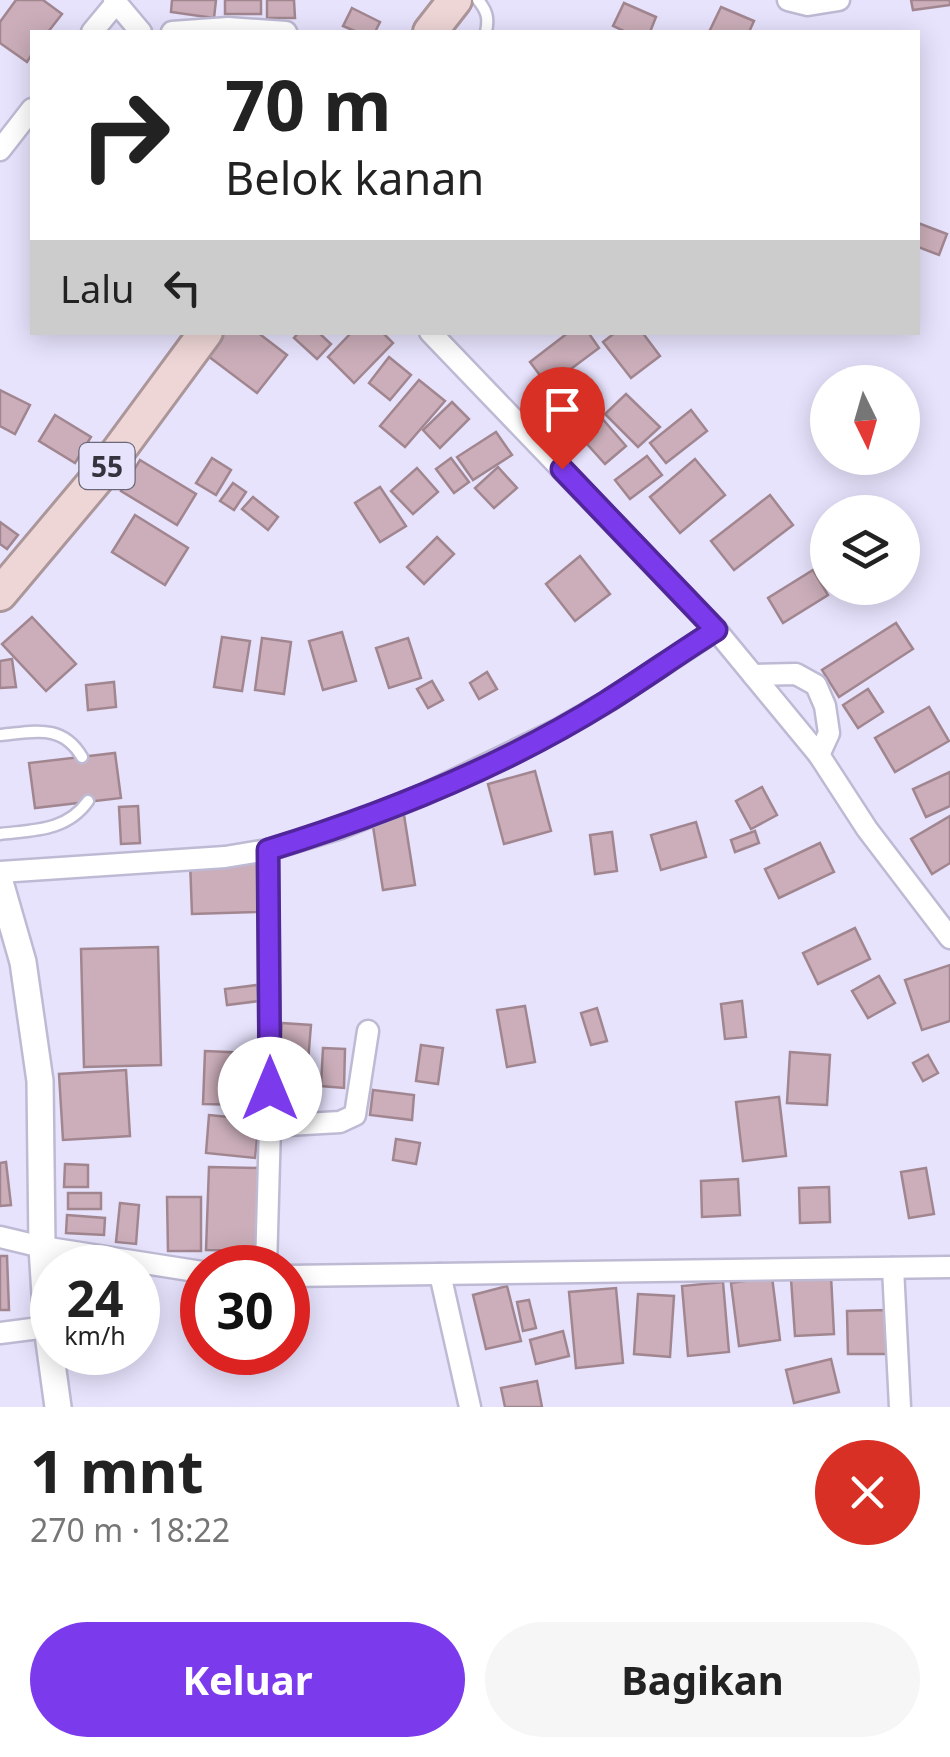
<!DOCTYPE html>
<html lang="id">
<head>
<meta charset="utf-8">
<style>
	body { margin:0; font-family:"Noto Sans",sans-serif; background:#f6f6f6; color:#222; height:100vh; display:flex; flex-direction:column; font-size:38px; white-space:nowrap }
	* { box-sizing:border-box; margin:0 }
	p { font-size:32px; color:#767676 }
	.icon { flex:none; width:55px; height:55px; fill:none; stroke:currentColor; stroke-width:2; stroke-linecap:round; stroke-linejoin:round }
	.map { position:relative; height:1407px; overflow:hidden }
	.sheet { display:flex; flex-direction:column; background:#fff; flex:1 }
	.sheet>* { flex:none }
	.top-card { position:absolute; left:30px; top:30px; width:890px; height:305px; border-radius:0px; box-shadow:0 5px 25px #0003; background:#fff; color:#222; overflow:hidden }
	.needle { width:65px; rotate:175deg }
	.controls { position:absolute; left:810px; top:365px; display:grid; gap:20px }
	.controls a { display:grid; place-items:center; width:110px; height:110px; border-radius:50%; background:#fff; box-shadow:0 5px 25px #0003; font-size:50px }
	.speed { position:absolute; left:30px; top:1245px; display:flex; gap:20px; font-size:50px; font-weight:700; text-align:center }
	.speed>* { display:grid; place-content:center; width:130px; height:130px; border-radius:50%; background:#fff; box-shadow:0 5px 25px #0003; line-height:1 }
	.speed small { font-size:25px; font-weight:400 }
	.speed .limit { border:15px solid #d22; background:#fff; color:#111 }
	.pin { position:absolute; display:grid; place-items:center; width:85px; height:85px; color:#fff; margin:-102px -42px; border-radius:50% 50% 50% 0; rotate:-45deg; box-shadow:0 0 10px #0007 }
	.pin .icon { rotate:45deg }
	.me { position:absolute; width:110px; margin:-55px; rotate:0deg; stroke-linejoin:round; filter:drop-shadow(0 0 8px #0008) }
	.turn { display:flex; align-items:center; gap:35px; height:210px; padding:0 30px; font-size:45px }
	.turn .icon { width:130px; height:130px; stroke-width:2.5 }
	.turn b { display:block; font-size:70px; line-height:85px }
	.then { display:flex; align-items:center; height:95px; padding:0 30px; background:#0003; gap:20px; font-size:38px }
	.round { display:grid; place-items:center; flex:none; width:105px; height:105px; border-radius:52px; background:#f6f6f6 }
	.head { display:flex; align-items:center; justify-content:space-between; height:170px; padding:0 30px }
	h1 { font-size:60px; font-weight:700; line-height:75px }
	.action { display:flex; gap:20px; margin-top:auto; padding:20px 30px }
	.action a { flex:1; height:115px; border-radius:60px; background:#7c3aed; color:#fff; font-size:40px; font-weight:700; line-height:115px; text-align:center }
	.action a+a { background:#f6f6f6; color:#222 }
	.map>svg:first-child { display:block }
	.building { fill:#cbaeb9; stroke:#a18690; stroke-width:2.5 }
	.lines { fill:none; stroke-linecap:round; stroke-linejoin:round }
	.service-casing { stroke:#bebad4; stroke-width:15 }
	.minor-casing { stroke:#bebad4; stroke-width:25 }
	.tertiary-casing { stroke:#bebad4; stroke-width:30 }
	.trunk-casing { stroke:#ab969a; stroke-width:38 }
	.service { stroke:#fff; stroke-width:10 }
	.minor { stroke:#fff; stroke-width:20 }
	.tertiary { stroke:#fff; stroke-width:25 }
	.trunk { stroke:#efd6d6; stroke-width:32 }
	.route-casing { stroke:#51269a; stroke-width:25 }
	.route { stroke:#7c3aed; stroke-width:18 }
	.labels { text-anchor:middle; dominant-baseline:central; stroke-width:10; stroke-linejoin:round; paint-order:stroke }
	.shield { fill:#e7e3fd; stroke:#6a6877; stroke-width:2.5 }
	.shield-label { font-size:28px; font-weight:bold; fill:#35333e }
</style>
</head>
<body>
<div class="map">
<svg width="950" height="1407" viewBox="0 0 950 1407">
	<rect width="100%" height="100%" fill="#e7e3fd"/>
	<g class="building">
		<polygon points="16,0 43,0 62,14 48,32 32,32 32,54 27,62 0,43 0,22"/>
		<polygon points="172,0 216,0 214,18 171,12"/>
		<rect x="225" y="0" width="36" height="14"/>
		<polygon points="267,0 294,0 295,18 267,18"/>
		<polygon points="911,0 950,0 950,5 913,10"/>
		<polygon points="624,3 656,17 650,32 626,32 613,26"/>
		<polygon points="721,7 754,21 749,32 709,32"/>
		<polygon points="352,8 380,22 375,32 357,32 343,26"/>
		<polygon points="918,223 947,234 939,255 918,247"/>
		<polygon points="220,332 257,332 287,355 257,393 204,353"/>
		<polygon points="299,332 318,332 331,344 317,359 294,338"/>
		<polygon points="352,332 382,332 393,343 354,383 328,357"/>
		<polygon points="569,332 588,332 599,348 548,386 530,362"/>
		<polygon points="616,332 642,332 660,356 631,378 603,342"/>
		<polygon points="389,357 411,375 390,400 369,383"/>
		<polygon points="419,380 445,401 405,447 380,426"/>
		<polygon points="569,385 588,410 558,433 539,408"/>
		<polygon points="0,390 30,405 15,434 0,426"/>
		<polygon points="626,394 660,427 638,447 605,414"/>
		<polygon points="452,402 469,419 440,448 423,430"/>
		<polygon points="691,410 707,431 666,463 650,443"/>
		<polygon points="55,415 91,437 75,463 39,441"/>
		<polygon points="600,416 626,446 605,464 579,435"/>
		<polygon points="496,432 512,455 473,480 457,457"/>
		<polygon points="647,456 662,475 630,499 615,480"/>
		<polygon points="212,458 231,470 216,495 196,483"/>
		<polygon points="451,458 469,482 454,493 436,469"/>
		<polygon points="695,459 725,495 680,533 650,497"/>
		<polygon points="140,460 196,494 177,525 121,491"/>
		<polygon points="498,467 517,488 494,508 475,488"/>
		<polygon points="417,468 438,492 413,514 391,491"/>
		<polygon points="233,483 246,492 234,510 220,501"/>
		<polygon points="380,487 406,526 380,542 355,503"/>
		<polygon points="770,495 793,525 734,570 711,541"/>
		<polygon points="253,497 278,517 268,530 242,509"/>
		<polygon points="135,515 188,548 165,585 112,552"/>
		<polygon points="0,522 18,535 7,549 0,544"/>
		<polygon points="437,537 454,554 424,584 407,567"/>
		<polygon points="580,556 610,594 575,621 546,584"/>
		<polygon points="813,570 828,595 783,623 768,598"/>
		<polygon points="32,617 76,664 46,691 2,644"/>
		<polygon points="896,623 913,649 839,697 822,670"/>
		<polygon points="342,632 356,681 323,690 309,641"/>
		<polygon points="222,637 250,641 242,691 214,687"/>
		<polygon points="262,638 291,642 284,694 255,690"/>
		<polygon points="408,638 421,678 389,688 376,648"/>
		<polygon points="12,659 16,687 0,688 0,661"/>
		<polygon points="487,672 497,689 479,699 470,683"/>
		<polygon points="432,681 443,700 428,708 417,689"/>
		<polygon points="114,682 116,707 88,710 86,685"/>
		<polygon points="868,689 883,712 858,728 843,705"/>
		<polygon points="929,707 949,741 895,772 875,738"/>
		<polygon points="115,753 121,798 35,808 29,763"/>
		<polygon points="535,771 551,831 504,844 488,784"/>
		<polygon points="950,772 950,806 926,817 913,789"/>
		<polygon points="762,787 777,815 751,829 736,801"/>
		<polygon points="138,806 140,843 121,844 119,807"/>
		<polygon points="404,815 415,885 383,890 372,820"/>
		<polygon points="950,816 950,863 932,874 911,839"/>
		<polygon points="696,822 706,857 661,870 651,835"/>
		<polygon points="755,831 759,843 735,852 731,840"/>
		<polygon points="612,832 617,871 595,874 590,835"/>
		<polygon points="820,843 834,872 779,898 765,869"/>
		<polygon points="257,859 258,912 192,914 190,861"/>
		<polygon points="855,928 870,959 818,984 803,953"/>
		<polygon points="158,947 161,1065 84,1067 81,949"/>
		<polygon points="950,965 950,1021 922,1030 905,980"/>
		<polygon points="879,976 895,1003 868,1018 852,991"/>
		<polygon points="257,985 259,1001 227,1005 225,989"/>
		<polygon points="742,1001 746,1037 725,1039 721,1004"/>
		<polygon points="525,1006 535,1062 507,1067 497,1010"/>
		<polygon points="597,1008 607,1041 591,1045 581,1013"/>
		<polygon points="282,1023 311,1025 305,1098 277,1096"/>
		<polygon points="421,1045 443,1048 438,1084 416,1081"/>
		<polygon points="323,1048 345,1049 344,1088 321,1086"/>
		<polygon points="205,1051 251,1053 249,1105 203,1104"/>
		<polygon points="790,1052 830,1055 827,1105 787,1103"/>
		<polygon points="928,1055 938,1073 923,1081 913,1063"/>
		<polygon points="126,1070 130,1136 63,1140 59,1074"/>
		<polygon points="373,1090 414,1095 412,1120 370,1115"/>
		<polygon points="779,1097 786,1156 743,1161 736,1102"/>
		<polygon points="209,1115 259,1120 255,1158 206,1153"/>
		<polygon points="396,1139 420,1143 416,1164 393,1160"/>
		<polygon points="6,1162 11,1205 0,1206 0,1163"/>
		<polygon points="65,1164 88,1165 88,1187 64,1187"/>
		<polygon points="209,1167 261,1168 259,1251 206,1250"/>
		<polygon points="926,1168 934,1214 909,1218 901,1172"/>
		<polygon points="738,1179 740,1215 702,1217 701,1181"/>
		<polygon points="829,1187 830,1222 800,1223 799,1188"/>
		<rect x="68" y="1193" width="33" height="16"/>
		<polygon points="167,1197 201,1197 201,1251 168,1251"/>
		<polygon points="120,1203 139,1205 136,1244 116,1242"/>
		<polygon points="67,1215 105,1218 104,1235 66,1233"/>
		<polygon points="0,1256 7,1256 9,1310 0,1310"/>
		<polygon points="831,1276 834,1334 795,1336 791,1279"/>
		<polygon points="772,1277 780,1340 739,1346 731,1283"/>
		<polygon points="723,1282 729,1352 688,1356 682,1286"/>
		<polygon points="507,1286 521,1341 486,1349 473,1295"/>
		<polygon points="616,1288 623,1363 576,1368 569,1292"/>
		<polygon points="638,1294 674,1296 670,1357 634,1354"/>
		<polygon points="529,1300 536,1328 523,1331 517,1302"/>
		<polygon points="888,1310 888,1354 848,1354 847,1311"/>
		<polygon points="563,1331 569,1356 536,1364 530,1340"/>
		<polygon points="831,1359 839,1392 794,1403 786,1370"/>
		<polygon points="537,1381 542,1407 505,1407 501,1388"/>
	</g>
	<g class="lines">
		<defs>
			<g id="service">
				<path d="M 478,0 C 487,11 489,18 486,32"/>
				<path d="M 0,735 C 34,732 62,723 82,757"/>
				<path d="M 0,834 C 34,830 67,831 88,801"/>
			</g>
			<g id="minor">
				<polyline points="114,0 141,32"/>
				<polyline points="788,0 808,5 839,0"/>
				<polyline points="92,32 116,3"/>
				<polyline points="172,32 228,28 286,32"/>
				<polyline points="0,150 32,109"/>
				<polyline points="430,332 716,630 819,755 867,829 950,938"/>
				<polyline points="753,675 796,674 816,685 825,706 829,733 819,755"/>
				<polyline points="268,850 270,1126"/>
				<polyline points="0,872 225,857 268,850 341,828 425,794 559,729 605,703 716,630"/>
				<polyline points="0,1237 42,1247 202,1272"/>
				<polyline points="266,1268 270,1126 340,1122 355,1115 368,1031"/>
				<polyline points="893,1268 900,1407"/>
				<polyline points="440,1274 470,1407"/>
				<polyline points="288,1276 950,1267"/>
				<polyline points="0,1333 47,1327"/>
			</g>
			<polyline id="tertiary" points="0,882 23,962 40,1081 42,1247 47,1327 58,1407"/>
			<g id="trunk">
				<polyline points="430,32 455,0"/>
				<polyline points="0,594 105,469 206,332"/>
			</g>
		</defs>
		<use href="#service" class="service-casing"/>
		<use href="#minor" class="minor-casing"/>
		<use href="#tertiary" class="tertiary-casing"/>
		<use href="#trunk" class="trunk-casing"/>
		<use href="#service" class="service"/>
		<use href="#minor" class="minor"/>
		<use href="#tertiary" class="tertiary"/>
		<use href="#trunk" class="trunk"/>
	</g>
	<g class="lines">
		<defs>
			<path id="route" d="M 270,1089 L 268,850 C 385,814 502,767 606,702 C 643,679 679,653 716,630 L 562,469"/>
		</defs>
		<use href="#route" class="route-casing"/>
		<use href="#route" class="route"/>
	</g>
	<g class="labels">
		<rect class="shield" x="79.5" y="443" width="55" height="46" rx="8"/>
		<g class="shield-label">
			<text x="107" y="466">55</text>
		</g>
	</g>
</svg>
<div class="controls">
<a><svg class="needle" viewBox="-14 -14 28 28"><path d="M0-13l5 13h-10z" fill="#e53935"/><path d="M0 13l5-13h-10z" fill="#767676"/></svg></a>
<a><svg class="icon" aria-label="layers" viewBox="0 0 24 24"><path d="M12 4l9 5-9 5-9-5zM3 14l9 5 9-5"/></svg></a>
</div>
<div class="speed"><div>24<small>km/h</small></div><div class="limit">30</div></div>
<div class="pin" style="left:562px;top:469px;background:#d93025"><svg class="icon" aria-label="arrive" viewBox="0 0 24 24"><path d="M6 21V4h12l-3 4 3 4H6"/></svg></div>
<svg class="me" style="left:270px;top:1089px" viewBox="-20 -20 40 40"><circle r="19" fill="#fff"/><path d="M0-13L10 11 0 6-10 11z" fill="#7c3aed"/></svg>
<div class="top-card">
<div class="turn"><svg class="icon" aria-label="right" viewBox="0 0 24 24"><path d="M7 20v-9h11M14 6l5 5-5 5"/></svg><div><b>70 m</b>Belok kanan</div></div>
<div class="then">Lalu<svg class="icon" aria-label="left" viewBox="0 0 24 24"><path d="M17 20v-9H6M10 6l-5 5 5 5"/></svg></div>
</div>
</div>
<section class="sheet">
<div class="head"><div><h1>1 mnt</h1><p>270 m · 18:22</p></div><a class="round" style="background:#d93025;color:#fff"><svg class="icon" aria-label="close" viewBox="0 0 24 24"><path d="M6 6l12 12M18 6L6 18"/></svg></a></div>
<div class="action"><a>Keluar</a><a>Bagikan</a></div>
</section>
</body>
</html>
